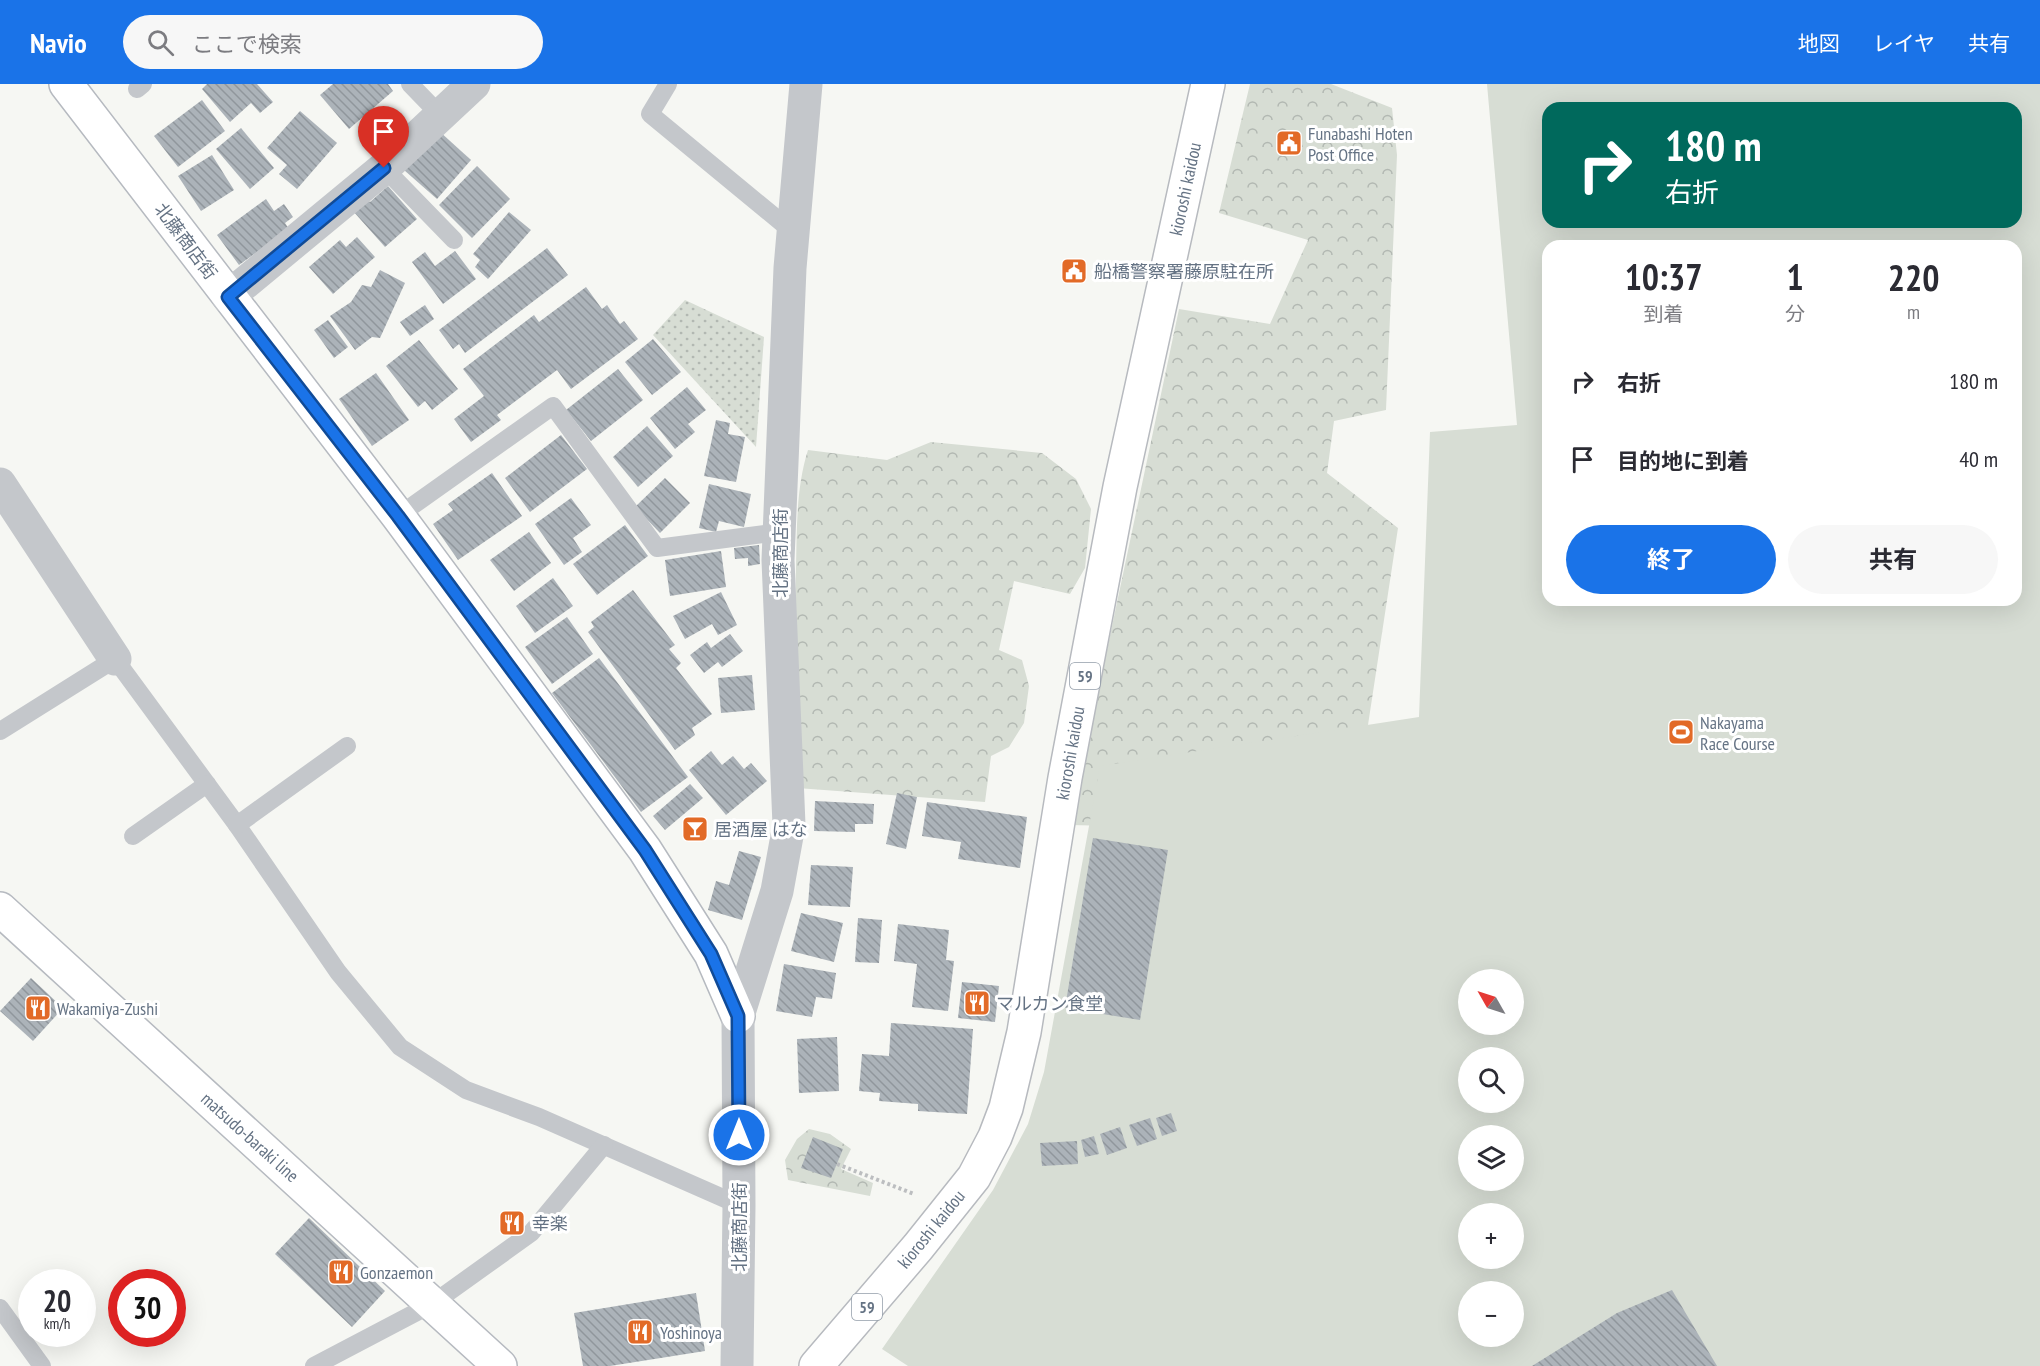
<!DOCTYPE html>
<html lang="ja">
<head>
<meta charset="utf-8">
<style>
	body { margin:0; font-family:"PT Sans Narrow","Noto Sans JP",sans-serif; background:#f7f7f7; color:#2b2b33; height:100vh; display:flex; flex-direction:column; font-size:22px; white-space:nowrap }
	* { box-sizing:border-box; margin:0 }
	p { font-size:20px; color:#7c7c81 }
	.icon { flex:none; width:33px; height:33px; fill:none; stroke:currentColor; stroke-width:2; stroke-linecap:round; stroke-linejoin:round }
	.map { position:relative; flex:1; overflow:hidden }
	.sheet { position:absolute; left:1542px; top:156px; width:480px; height:366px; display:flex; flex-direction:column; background:#fff; border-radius:18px; box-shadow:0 6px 24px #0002 }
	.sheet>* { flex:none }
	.banner { position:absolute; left:1542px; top:18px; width:480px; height:126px; border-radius:18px; box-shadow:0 6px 24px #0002; background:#00695c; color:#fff; overflow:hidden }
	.needle { width:39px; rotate:309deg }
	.fabs { position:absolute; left:1458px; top:885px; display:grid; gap:12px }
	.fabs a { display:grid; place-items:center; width:66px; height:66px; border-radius:50%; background:#fff; box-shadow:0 6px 24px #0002; font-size:30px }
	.speed { position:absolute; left:18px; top:1185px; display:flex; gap:12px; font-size:30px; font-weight:700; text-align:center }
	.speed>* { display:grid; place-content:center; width:78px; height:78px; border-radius:50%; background:#fff; box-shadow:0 6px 24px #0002; line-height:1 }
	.speed small { font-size:15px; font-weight:400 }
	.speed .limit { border:9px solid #d22; background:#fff; color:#111 }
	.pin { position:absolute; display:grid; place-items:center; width:51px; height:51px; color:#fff; margin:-62px -26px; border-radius:50% 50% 50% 0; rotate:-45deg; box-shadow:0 0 6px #0007 }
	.pin .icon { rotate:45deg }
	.me { position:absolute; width:66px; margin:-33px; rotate:0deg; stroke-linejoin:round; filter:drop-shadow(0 0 4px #0008) }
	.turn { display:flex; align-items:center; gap:21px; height:126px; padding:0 24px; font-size:27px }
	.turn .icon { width:78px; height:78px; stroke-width:2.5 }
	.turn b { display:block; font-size:42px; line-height:51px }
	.eta { display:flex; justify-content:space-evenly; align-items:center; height:102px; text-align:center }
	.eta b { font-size:36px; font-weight:700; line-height:42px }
	.primary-button { display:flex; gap:12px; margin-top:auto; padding:12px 24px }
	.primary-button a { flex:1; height:69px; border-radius:36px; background:#1a73e8; color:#fff; font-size:24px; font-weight:700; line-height:69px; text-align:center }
	.primary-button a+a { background:#f7f7f7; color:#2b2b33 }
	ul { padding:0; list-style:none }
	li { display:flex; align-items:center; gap:18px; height:78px; padding:0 24px }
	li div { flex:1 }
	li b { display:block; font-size:22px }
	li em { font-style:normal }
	header { display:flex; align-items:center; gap:36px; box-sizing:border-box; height:84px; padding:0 30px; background:#1a73e8; color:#fff }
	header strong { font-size:28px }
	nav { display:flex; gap:33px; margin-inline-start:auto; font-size:21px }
	.search { width:420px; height:54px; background:#f7f7f7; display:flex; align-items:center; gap:15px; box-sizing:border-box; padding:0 21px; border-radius:33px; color:#7c7c81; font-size:22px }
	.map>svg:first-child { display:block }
	.grass { fill:url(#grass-dots) }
	.forest { fill:url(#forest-crowns) }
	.park { fill:#d7ddd4; fill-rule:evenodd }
	.building { fill:url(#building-back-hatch) }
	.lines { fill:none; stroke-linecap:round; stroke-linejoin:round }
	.secondary-casing { stroke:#b6bac0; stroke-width:36 }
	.primary-casing { stroke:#b7babf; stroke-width:36 }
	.path { stroke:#bcbec0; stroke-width:4; stroke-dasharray:3 3; stroke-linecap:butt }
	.lane { stroke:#c4c7cb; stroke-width:18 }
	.street { stroke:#c4c7cb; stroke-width:33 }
	.secondary { stroke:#fff; stroke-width:33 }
	.primary { stroke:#fff; stroke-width:33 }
	.route-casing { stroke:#114b97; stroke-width:15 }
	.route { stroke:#1a73e8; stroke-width:10 }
	.labels { text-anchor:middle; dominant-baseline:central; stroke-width:6; stroke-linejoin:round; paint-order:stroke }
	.shield { fill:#fff; stroke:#939da9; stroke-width:1.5 }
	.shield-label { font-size:16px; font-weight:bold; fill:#657384 }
	.poi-label { font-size:18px; fill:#657384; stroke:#fff; text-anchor:start }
	.street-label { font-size:18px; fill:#657384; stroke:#fff }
</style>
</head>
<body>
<header>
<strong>Navio</strong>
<div class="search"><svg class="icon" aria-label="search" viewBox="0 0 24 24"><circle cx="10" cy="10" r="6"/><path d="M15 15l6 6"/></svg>ここで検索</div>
<nav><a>地図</a><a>レイヤ</a><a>共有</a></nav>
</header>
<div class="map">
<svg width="2040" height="1282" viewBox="0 0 2040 1282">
	<defs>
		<pattern id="grass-dots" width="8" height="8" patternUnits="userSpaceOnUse" patternTransform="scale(1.5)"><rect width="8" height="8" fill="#d7ddd4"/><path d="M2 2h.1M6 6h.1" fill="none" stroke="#b2b8b2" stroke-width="1.8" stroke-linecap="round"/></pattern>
		<pattern id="forest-crowns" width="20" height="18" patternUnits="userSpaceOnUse" patternTransform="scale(1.5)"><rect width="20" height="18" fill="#d7ddd4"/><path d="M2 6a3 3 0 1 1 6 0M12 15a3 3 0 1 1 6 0" fill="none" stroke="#b2b8b2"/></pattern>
		<pattern id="building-back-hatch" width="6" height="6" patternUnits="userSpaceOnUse" patternTransform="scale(1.5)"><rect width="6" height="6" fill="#acb3b9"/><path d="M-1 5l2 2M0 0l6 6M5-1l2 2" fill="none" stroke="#90969c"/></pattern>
	</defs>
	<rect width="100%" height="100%" fill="#f6f7f3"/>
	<polygon class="grass" points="685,216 764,253 756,363 653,251"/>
	<g class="forest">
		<polygon points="1250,0 1331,0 1392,24 1397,71 1386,326 1334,337 1327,389 1398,444 1366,654 1156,743 1070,741 1179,225 1270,240 1308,156 1219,129"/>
		<path d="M 931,358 L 1042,369 L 1076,395 L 1091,425 L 1085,484 L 1070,510 L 1014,497 L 999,566 L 1022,576 L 1029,602 L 1024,639 L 1009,663 L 991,672 L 985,718 L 797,704 C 795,630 794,557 796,484 C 797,444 796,404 808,366 L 887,376 Z"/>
		<polygon points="809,1045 830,1050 851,1065 841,1085 873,1099 870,1112 788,1096 785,1076 797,1055"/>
	</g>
	<path class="park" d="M 1487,0 L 2040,0 L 2040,1282 L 908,1282 L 882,1265 L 993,1106 L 1028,1040 L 1044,988 L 1100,682 L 1419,633 L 1430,348 L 1517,341 ZM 1548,24 L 2016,24 L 2016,138 L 1548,138 ZM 1548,162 L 2016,162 L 2016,516 L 1548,516 ZM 1468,896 L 1514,896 L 1514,940 L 1468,940 ZM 1468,974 L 1514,974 L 1514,1018 L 1468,1018 ZM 1468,1052 L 1514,1052 L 1514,1096 L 1468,1096 ZM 1468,1130 L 1514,1130 L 1514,1174 L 1468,1174 ZM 1468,1208 L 1514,1208 L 1514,1252 L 1468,1252 Z"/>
	<g class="building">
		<polygon points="207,0 257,0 273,18 260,29 251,19 230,38 202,5"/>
		<polygon points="333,0 388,0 393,7 349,45 320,11"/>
		<polygon points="202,16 225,47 178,83 154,52"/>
		<polygon points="300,27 337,59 297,105 279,90 287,81 267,64"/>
		<polygon points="241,44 274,84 250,105 216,65"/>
		<polygon points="439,47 471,76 437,115 404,86"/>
		<polygon points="212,71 234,106 201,127 178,92"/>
		<polygon points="477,82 510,115 472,154 439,121"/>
		<polygon points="388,102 417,135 385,163 353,127 366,115 370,118"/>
		<polygon points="266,115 274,127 284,120 293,133 285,139 289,145 239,181 217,151"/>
		<polygon points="509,128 531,146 488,195 475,183 480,176 473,170"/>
		<polygon points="357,153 375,173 333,210 309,183 340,156 346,163"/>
		<polygon points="547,164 568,191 465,269 459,260 453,265 439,246"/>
		<polygon points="455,167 476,195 443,220 412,178 425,168 435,182"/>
		<polygon points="380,186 405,199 380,254 372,253 355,266 330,232 351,218 362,201 371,203"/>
		<polygon points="586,203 602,225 607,221 620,240 624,237 638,255 571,305 557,286 497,331 501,336 471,358 454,335 484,312 463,285 534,231 539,238"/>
		<polygon points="425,221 434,235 410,252 400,238"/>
		<polygon points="328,236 348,263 334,274 314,246"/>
		<polygon points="653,255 681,288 652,311 625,278"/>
		<polygon points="419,256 458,305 432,326 425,317 418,323 386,282"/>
		<polygon points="618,285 643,316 591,357 566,326"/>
		<polygon points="376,289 409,336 372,362 339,315"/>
		<polygon points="687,303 706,326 688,340 695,348 675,365 650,334"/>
		<polygon points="716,336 730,339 728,350 745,353 736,398 704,392"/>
		<polygon points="647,342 673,372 638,403 613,373"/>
		<polygon points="561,351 587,385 530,428 505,394"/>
		<polygon points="492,389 522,432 458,476 433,440 453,426 448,420"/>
		<polygon points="665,394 690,419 660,449 635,423"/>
		<polygon points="709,400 751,410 744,443 719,437 716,448 699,444"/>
		<polygon points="571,414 591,441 573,454 582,468 564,481 535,440"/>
		<polygon points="625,441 648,472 597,511 573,480"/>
		<polygon points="529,448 551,479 514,507 490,476"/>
		<polygon points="759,461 760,480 748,482 748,474 735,475 734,464"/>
		<polygon points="721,467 726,503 670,512 665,476"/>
		<polygon points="553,494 573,522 535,549 516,522"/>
		<polygon points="633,506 675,561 669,565 681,579 676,584 712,630 692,644 695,651 675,666 588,548 594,543 591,538"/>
		<polygon points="721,508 737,541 718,551 712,540 685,555 673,532"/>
		<polygon points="567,533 593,570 552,600 525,563"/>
		<polygon points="730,550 743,567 722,583 718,578 704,589 690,571 707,558 711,564"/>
		<polygon points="599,574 688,693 641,728 552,609"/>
		<polygon points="752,591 755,626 721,629 718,594"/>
		<polygon points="711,667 722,681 733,672 744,685 751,679 767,697 726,731 689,686"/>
		<polygon points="690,700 703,714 665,746 653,732"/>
		<polygon points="897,709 917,713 906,765 886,760"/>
		<polygon points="815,717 874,720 873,740 855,740 855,748 814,747"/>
		<polygon points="927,718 1027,733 1020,784 958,775 961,758 922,752"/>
		<polygon points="1093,754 1168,766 1140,936 1065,924"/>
		<polygon points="739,767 761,773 742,836 708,826 716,797 729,801"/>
		<polygon points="811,781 853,783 850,823 808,821"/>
		<polygon points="801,829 843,839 834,878 791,867"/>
		<polygon points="858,834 882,836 879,879 855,878"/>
		<polygon points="898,840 949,846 946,876 954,877 948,927 912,923 917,880 894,877"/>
		<polygon points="784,880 836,889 832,915 816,913 812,933 776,927"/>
		<polygon points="31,894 63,924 33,957 0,927"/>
		<polygon points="962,898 999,902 995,938 958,934"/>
		<polygon points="891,939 973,945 967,1030 918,1027 918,1020 879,1017 880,1009 859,1007 862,970 889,972"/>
		<polygon points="837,953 839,1007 799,1009 797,955"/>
		<polygon points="1171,1029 1177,1047 1162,1052 1156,1034"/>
		<polygon points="1150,1034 1157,1055 1137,1062 1129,1041"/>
		<polygon points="1120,1043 1127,1064 1107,1071 1100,1050"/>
		<polygon points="1094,1052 1099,1070 1085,1073 1081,1056"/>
		<polygon points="813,1053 843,1065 831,1094 801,1084"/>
		<polygon points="1077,1057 1078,1080 1042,1082 1040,1059"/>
		<polygon points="309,1134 385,1207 352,1243 275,1170"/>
		<polygon points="1672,1206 1717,1282 1532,1282 1617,1229"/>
		<polygon points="696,1209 705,1267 610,1282 583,1282 574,1229"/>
	</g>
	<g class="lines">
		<defs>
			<g id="secondary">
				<polyline points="66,0 398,432 645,766 711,870 738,932"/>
				<polyline points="0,825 500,1282"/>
			</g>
			<polyline id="primary" points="816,1282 918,1163 974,1093 995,1053 1006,1024 1024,948 1065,694 1120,403 1208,0"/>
		</defs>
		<use href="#secondary" class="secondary-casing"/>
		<use href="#primary" class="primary-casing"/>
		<polyline class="path" points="837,1080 914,1110"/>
		<g class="lane">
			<polyline points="410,0 440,31"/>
			<polyline points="668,0 650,30 793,148"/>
			<polyline points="137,5 143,0"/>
			<polyline points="384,84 454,156"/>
			<polyline points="398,432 553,322 657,464 779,448"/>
			<polyline points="0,647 115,575 237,741 338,888 400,963 466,1006 539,1033 739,1121"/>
			<polyline points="237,741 347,662"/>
			<polyline points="133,752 207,700"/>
			<polyline points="0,1224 42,1282"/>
			<polyline points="314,1282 432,1220 531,1149 604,1061"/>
		</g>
		<g class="street">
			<polyline points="228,213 384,84 474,0"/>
			<polyline points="0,400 115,575"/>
			<polyline points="737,1282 739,1121 738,932 777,807 789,741 778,476 790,184 806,0"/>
		</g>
		<use href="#secondary" class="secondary"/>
		<use href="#primary" class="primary"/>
	</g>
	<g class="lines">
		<defs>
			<polyline id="route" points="384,84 228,213 398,432 645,766 711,870 738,932 739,1051"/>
		</defs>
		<use href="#route" class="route-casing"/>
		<use href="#route" class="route"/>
	</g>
	<defs>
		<symbol id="civic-square" viewBox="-11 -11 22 22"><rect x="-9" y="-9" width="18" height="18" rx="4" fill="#e26a27" stroke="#fff"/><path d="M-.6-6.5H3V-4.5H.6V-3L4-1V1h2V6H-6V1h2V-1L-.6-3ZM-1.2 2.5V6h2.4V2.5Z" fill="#fff"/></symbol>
		<symbol id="stadium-square" viewBox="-11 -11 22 22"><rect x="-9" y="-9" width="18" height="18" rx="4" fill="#e26a27" stroke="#fff"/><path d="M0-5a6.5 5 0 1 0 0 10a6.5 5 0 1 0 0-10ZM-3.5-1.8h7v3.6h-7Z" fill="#fff"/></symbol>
		<symbol id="bar-square" viewBox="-11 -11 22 22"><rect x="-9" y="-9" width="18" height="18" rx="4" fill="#e26a27" stroke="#fff"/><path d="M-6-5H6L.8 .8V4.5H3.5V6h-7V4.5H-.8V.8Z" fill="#fff"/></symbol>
		<symbol id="restaurant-square" viewBox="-11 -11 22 22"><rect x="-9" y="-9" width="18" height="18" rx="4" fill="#e26a27" stroke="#fff"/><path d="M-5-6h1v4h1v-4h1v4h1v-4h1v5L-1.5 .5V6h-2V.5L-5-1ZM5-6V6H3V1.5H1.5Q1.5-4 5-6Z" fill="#fff"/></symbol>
	</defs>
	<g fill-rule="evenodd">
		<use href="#civic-square" x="1274" y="44" width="30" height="30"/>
		<use href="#civic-square" x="1059" y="172" width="30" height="30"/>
		<use href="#stadium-square" x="1666" y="633" width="30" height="30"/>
		<use href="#bar-square" x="680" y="730" width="30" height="30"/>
		<use href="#restaurant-square" x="962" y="904" width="30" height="30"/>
		<use href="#restaurant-square" x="23" y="909" width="30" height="30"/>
		<use href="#restaurant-square" x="497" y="1124" width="30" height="30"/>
		<use href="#restaurant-square" x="326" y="1173" width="30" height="30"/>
		<use href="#restaurant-square" x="625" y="1233" width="30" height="30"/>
	</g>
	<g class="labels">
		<g class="shield">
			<rect x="1070" y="579" width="30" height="26" rx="4.5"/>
			<rect x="852" y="1210" width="30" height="26" rx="4.5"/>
		</g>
		<g class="shield-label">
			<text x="1085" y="592">59</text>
			<text x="867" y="1223">59</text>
		</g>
		<g class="poi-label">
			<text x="1308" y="49">Funabashi Hoten<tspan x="1308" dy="21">Post Office</tspan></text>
			<text x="1094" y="187">船橋警察署藤原駐在所</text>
			<text x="1700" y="638">Nakayama<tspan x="1700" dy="21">Race Course</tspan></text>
			<text x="714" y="745">居酒屋 はな</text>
			<text x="996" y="919">マルカン食堂</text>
			<text x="57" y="924">Wakamiya-Zushi</text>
			<text x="532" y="1139">幸楽</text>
			<text x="360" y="1188">Gonzaemon</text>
			<text x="660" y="1248">Yoshinoya</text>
		</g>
		<g class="street-label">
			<text transform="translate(1185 105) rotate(-78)">kioroshi kaidou</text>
			<text transform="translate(186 157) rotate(53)">北藤商店街</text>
			<text transform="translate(780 469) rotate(-90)">北藤商店街</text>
			<text transform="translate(1070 669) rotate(-80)">kioroshi kaidou</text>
			<text transform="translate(250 1053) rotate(42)">matsudo-baraki line</text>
			<text transform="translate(739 1143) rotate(-90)">北藤商店街</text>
			<text transform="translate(931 1145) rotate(-51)">kioroshi kaidou</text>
		</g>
	</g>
</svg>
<div class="fabs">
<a><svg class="needle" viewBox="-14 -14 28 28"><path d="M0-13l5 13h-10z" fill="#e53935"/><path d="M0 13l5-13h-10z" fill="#7c7c81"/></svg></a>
<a><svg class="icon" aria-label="search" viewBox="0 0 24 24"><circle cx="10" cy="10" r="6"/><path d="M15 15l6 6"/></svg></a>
<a><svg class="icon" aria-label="layers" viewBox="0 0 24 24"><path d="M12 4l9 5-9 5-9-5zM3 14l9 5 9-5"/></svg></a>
<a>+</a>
<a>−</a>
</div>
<div class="speed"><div>20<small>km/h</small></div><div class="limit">30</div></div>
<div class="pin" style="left:384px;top:84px;background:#d93025"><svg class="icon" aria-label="arrive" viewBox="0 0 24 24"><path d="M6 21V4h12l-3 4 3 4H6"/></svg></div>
<svg class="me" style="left:739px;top:1051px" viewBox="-20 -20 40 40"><circle r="17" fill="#1a73e8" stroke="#fff" stroke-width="3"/><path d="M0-11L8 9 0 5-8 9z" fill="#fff"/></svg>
<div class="banner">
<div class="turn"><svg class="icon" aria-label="right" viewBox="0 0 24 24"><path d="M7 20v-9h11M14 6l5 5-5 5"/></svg><div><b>180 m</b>右折</div></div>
</div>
<section class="sheet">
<div class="eta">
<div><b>10:37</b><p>到着</p></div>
<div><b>1</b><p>分</p></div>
<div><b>220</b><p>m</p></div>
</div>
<ul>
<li><svg class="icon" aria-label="right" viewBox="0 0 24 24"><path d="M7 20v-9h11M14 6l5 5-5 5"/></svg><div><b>右折</b></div><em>180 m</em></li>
<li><svg class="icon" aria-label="arrive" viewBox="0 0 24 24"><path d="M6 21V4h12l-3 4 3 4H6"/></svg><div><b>目的地に到着</b></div><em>40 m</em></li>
</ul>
<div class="primary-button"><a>終了</a><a>共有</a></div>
</section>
</div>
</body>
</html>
